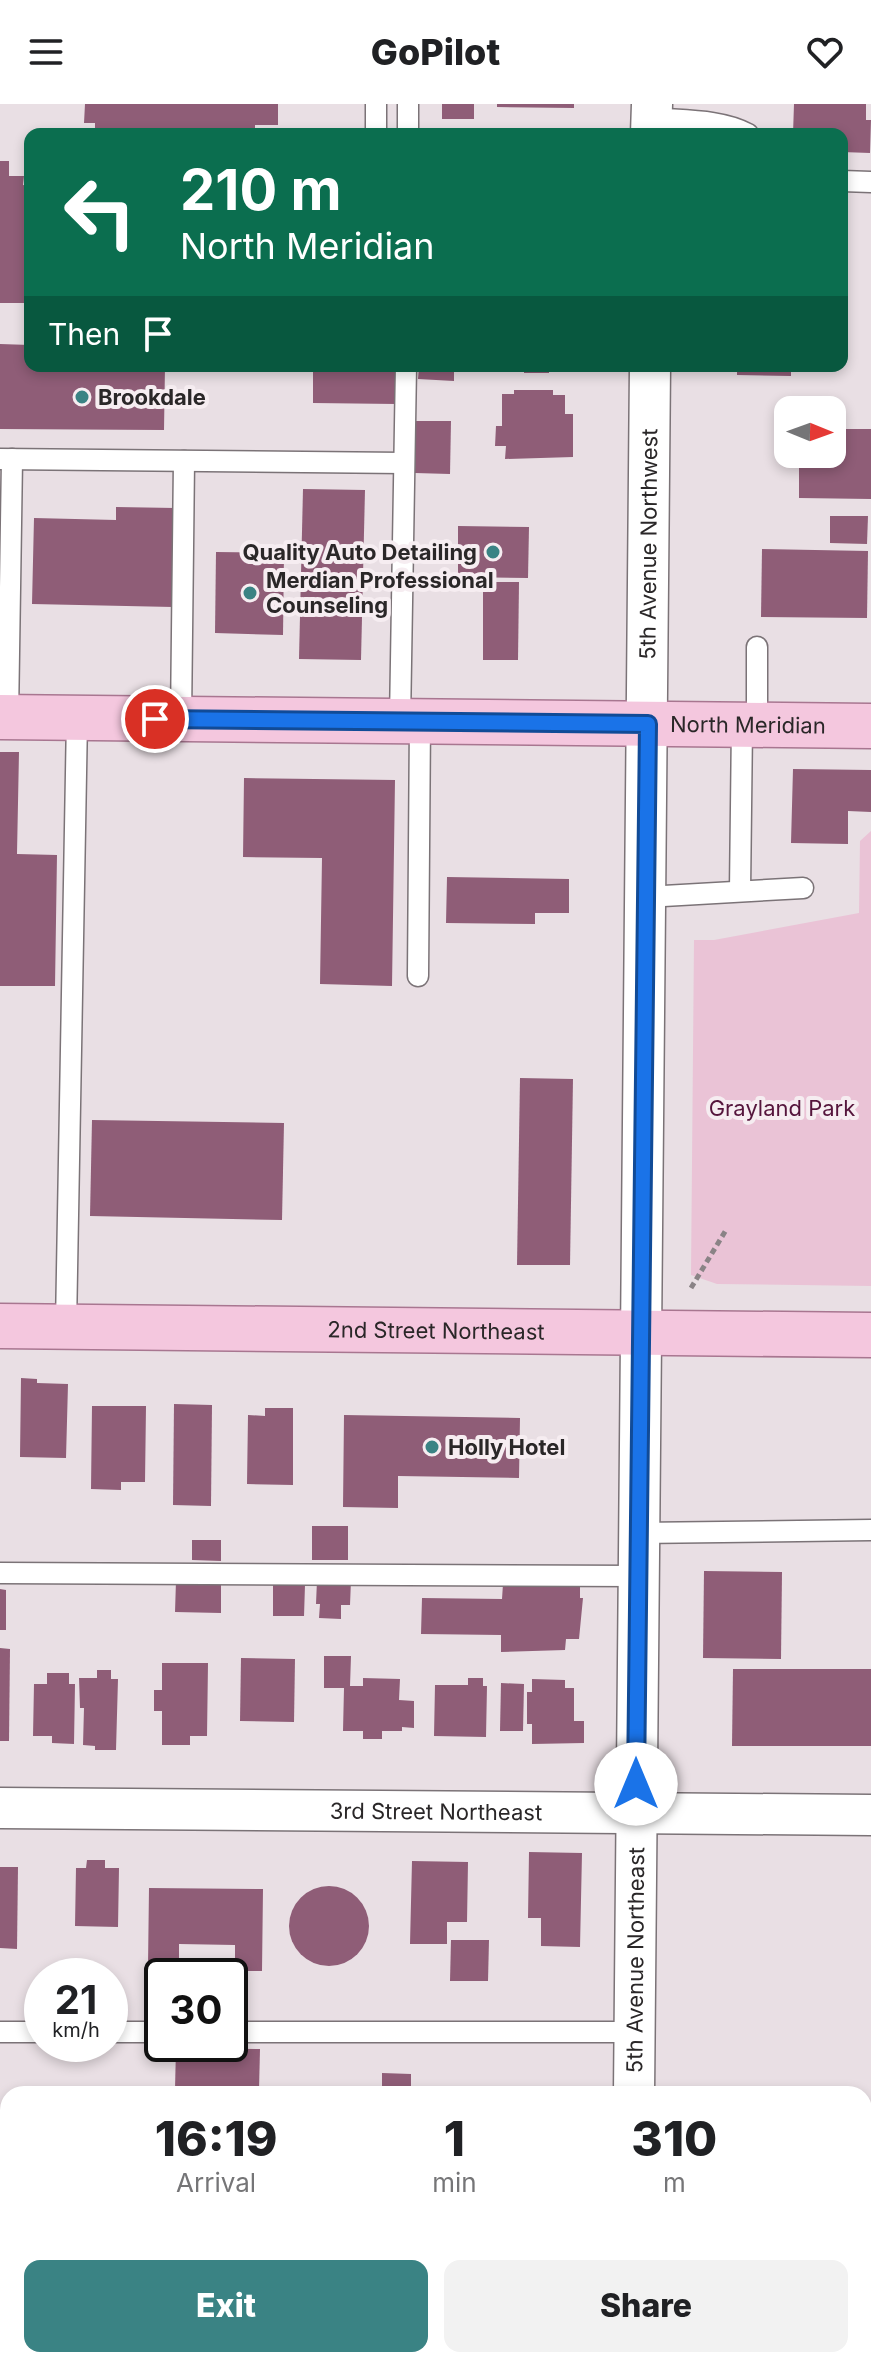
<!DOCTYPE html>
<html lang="en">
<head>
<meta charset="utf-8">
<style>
	body { margin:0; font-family:Inter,sans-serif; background:#f2f2f2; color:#202124; height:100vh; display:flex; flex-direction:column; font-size:30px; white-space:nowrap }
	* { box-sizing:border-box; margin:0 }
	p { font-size:26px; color:#757577 }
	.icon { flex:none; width:44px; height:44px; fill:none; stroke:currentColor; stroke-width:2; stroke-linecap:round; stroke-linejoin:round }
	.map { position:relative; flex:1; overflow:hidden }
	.side { position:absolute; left:0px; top:1982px; width:872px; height:282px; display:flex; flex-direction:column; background:#fff; border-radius:24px 24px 0 0; box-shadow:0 4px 12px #0003 }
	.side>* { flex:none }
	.guide { position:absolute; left:24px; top:24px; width:824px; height:244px; border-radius:16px; box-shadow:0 4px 12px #0003; background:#0b6e4f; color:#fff; overflow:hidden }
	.needle { width:52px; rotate:91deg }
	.controls { position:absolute; left:774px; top:292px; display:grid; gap:16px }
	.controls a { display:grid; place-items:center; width:72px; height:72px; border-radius:16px; background:#fff; box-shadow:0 4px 12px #0003; font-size:40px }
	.speed { position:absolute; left:24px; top:1854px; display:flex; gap:16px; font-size:40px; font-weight:700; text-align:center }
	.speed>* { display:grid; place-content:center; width:104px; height:104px; border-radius:50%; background:#fff; box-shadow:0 4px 12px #0003; line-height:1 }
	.speed small { font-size:20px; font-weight:400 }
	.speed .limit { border:4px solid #111; border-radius:12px; background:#fff; color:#111 }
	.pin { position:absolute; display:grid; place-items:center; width:68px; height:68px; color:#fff; margin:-34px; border:4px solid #fff; border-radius:50%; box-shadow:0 2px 8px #0007 }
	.me { position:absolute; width:88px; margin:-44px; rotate:0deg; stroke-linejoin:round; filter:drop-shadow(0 0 6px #0008) }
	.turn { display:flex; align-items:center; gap:28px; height:168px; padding:0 24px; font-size:36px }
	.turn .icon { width:104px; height:104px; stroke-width:2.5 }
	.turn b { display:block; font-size:56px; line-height:68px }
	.then { display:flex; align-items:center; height:76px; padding:0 24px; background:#0003; gap:16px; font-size:30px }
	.eta { display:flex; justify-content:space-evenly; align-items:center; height:136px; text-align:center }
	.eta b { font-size:48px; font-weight:800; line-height:56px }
	.action { display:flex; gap:16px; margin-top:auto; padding:16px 24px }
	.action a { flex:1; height:92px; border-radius:16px; background:#3a8384; color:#fff; font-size:32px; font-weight:800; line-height:92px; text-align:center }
	.action a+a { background:#f2f2f2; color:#202124 }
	header { display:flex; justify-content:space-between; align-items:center; height:104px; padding:0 24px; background:#fff; font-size:36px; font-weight:800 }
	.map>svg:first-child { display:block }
	.green { fill:#eac3d6 }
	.building { fill:#8f5d77 }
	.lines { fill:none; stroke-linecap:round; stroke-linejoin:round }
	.lane-casing { stroke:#7b7377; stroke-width:23 }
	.street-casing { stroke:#7b7377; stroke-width:43 }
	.primary-casing { stroke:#a87690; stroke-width:47 }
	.path { stroke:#8a8386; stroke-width:5; stroke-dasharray:6 4; stroke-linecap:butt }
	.lane { stroke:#fff; stroke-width:20 }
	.street { stroke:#fff; stroke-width:40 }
	.primary { stroke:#f4c7de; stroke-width:44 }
	.route-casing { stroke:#114b97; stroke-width:20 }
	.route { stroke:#1a73e8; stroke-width:14 }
	.poi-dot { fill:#3a8384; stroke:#f6edf1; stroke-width:3 }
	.labels { text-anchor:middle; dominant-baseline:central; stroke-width:8; stroke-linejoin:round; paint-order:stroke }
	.poi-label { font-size:22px; font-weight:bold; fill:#2a2728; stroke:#f6edf1; text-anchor:start }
	.street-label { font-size:22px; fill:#2a2728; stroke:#f6edf1 }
	.park-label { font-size:22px; fill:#55153c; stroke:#f6edf1 }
</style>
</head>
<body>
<header><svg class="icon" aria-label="menu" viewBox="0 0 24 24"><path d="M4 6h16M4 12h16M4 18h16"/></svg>GoPilot<svg class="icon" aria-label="heart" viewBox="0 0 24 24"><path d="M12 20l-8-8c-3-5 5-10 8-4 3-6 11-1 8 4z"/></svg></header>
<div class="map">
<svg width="871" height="2263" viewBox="0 0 871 2263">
	<rect width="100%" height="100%" fill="#e9dfe4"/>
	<polygon class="green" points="871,727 871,1182 717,1180 691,1171 694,836 714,836 859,809 860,737"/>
	<g class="building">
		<polygon points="85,0 278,0 278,21 255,21 255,30 95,30 95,19 84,19"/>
		<rect x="442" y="0" width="32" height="15"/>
		<polygon points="497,0 574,0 574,4 497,3"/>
		<polygon points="794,0 866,0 866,16 871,16 870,49 842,48 842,30 793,30"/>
		<polygon points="0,57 9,57 9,72 24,72 23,81 30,82 30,199 0,199"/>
		<polygon points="0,240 30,241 30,262 165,262 164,326 0,325"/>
		<polygon points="313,262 396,262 396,300 313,299"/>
		<polygon points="419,262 454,262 454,277 418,275"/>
		<rect x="524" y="262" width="25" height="7"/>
		<polygon points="737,262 791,262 791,272 737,271"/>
		<polygon points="514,286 553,286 553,291 565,291 565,310 573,310 573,353 505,355 506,342 495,342 496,322 502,322 502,290 514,290"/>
		<polygon points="416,317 451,317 450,370 415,369"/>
		<polygon points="832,325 871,325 871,395 799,394 799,350 832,350"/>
		<polygon points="303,385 365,386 361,556 299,555"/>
		<polygon points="116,403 175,404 173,503 32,500 34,414 116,416"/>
		<polygon points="830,412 868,412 867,440 830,439"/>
		<polygon points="458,422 529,423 528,474 458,473"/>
		<polygon points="762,445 868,447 867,514 761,513"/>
		<polygon points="216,448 284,449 283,531 215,529"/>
		<polygon points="483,478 519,478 518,556 483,556"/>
		<polygon points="0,648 19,648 17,750 57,751 55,882 0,882"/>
		<polygon points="793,665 871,666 871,708 848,707 848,740 791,739"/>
		<polygon points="244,674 395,676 392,882 320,880 322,754 243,753"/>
		<polygon points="447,773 569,775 569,809 535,809 535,820 446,819"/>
		<polygon points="520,974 573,975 570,1161 517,1161"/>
		<polygon points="92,1016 284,1019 282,1116 90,1112"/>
		<polygon points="21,1274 37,1275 37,1279 68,1280 66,1354 20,1353"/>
		<polygon points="174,1300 212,1301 211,1402 173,1401"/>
		<polygon points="92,1302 146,1302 145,1378 121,1378 121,1386 91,1385"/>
		<polygon points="265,1304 293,1304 293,1381 247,1380 248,1311 265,1312"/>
		<polygon points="344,1311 520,1314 519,1374 398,1372 398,1404 343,1403"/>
		<rect x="312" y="1422" width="36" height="34"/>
		<polygon points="192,1436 221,1436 221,1457 192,1456"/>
		<polygon points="704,1467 782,1468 781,1555 703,1554"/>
		<polygon points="176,1476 221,1477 221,1509 175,1508"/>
		<polygon points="317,1476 351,1476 350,1501 341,1501 341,1515 319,1514 320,1500 316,1500"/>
		<polygon points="273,1480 305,1480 304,1512 273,1512"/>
		<polygon points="503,1480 580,1481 580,1494 583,1494 579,1535 566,1535 565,1546 501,1548 501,1531 421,1530 422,1494 502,1495"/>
		<polygon points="0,1485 6,1486 6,1526 0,1526"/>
		<polygon points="0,1544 10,1545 9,1637 0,1637"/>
		<polygon points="324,1552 351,1552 350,1582 363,1582 363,1574 400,1575 399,1596 414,1597 414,1624 402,1623 402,1627 382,1627 382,1635 363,1635 363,1627 343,1627 344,1584 324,1584"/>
		<polygon points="241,1554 295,1555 294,1618 240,1617"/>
		<polygon points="162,1559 208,1559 207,1632 190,1632 190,1641 162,1641 162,1607 154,1607 154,1586 162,1586"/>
		<polygon points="733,1565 871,1565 871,1642 732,1642"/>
		<polygon points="97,1566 111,1566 111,1575 118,1575 116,1646 95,1646 95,1642 83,1641 84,1604 80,1604 79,1574 97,1574"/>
		<polygon points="47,1569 69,1569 69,1580 75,1580 74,1640 52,1639 52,1632 33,1632 34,1580 47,1580"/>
		<polygon points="468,1574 483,1574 483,1582 487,1582 486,1633 434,1632 435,1581 468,1581"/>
		<polygon points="532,1575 565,1576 565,1584 574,1584 574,1617 584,1617 584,1639 532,1640 532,1620 527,1620 527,1588 532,1588"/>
		<polygon points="501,1579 524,1580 523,1627 500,1627"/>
		<polygon points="529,1748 582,1749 580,1843 541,1842 541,1814 528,1814"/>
		<polygon points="87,1756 105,1756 105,1764 119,1764 118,1823 75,1822 76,1764 86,1764"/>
		<polygon points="412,1757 468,1758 467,1818 447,1818 447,1840 410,1840"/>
		<polygon points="0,1763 18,1763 17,1845 0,1844"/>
		<circle cx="329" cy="1822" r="40"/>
		<polygon points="149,1784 263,1785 262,1867 235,1867 235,1841 179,1840 179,1863 148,1862"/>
		<polygon points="451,1836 489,1836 488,1877 450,1877"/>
		<polygon points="176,1944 260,1945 259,1986 175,1985"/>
		<polygon points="382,1969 411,1970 411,1990 382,1990"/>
		<polygon points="269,1983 308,1984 308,1990 269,1990"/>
		<polygon points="21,2256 56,2256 56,2263 10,2263 10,2260 21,2260"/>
		<polygon points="60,2256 114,2256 114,2263 59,2263"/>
		<rect x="147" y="2256" width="54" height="7"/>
		<rect x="454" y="2256" width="117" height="7"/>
		<polygon points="715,2256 804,2256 803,2263 728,2263 728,2259 715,2259"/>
	</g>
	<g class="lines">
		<defs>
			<g id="lane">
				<polyline points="376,0 376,30"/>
				<path d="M 651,14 C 682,17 721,15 748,30"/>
				<polyline points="408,30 408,0"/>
				<polyline points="842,77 871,78"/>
				<polyline points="0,355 404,359"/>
				<polyline points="8,613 12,355"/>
				<polyline points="181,615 184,357"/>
				<polyline points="400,617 406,262"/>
				<polyline points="757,621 757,543"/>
				<polyline points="740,787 742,621"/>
				<polyline points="646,793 803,784"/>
				<polyline points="418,872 420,617"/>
				<polyline points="66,1222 77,614"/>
				<polyline points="638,1429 871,1426"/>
				<polyline points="0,1469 637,1472"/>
				<polyline points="0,1928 42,1928"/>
				<polyline points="110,1928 162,1928"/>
				<polyline points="230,1928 634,1928"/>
				<polyline points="414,2256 414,2263"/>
			</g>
			<g id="street">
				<polyline points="651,30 652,0"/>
				<path id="s1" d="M 0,1704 L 871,1711"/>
				<path id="s2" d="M 634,1990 L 650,262"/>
				<polyline points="0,2171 8,2171"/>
				<polyline points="864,2179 871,2179"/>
				<polyline points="633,2256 633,2263"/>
			</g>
			<g id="primary">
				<path id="s3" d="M 0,613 L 871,622"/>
				<path id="s4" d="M 0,1222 L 871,1231"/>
			</g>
		</defs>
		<use href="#lane" class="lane-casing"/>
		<use href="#street" class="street-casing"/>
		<use href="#primary" class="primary-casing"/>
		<polyline class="path" points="691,1184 726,1126"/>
		<use href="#lane" class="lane"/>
		<use href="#street" class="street"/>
		<use href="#primary" class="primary"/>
	</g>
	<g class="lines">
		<defs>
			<polyline id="route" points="155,615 648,620 636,1680"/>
		</defs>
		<use href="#route" class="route-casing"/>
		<use href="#route" class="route"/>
	</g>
	<g class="poi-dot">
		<circle cx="82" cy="293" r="8"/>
		<circle cx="493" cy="448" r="8"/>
		<circle cx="250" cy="489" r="8"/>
		<circle cx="432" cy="1343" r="8"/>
	</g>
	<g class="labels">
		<g class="poi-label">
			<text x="98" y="293">Brookdale</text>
			<text x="477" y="448" text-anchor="end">Quality Auto Detailing</text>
			<text x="266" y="476">Merdian Professional<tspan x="266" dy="25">Counseling</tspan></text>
			<text x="448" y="1343">Holly Hotel</text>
		</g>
		<g class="street-label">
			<text stroke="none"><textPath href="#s2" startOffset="1550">5th Avenue Northwest</textPath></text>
			<text stroke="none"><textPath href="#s3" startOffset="748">North Meridian</textPath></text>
			<text stroke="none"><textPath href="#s4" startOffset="436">2nd Street Northeast</textPath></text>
			<text stroke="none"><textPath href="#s1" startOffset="436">3rd Street Northeast</textPath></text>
			<text stroke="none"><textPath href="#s2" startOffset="134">5th Avenue Northeast</textPath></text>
		</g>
		<g class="park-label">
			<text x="782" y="1004">Grayland Park</text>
		</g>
	</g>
</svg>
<div class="controls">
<a><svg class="needle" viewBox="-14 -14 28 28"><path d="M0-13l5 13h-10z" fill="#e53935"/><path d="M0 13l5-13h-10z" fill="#757577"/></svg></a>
</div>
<div class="speed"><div>21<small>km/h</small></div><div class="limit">30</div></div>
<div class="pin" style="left:155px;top:615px;background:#d93025"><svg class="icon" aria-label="arrive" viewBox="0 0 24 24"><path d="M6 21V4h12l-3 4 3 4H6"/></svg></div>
<svg class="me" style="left:636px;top:1680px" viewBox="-20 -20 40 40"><circle r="19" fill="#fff"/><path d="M0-13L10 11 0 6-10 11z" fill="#1a73e8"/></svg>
<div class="guide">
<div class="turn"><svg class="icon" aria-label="left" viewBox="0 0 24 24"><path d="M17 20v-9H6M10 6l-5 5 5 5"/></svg><div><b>210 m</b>North Meridian</div></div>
<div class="then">Then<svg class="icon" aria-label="arrive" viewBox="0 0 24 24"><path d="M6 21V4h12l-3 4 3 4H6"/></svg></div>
</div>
<section class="side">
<div class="eta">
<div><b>16:19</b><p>Arrival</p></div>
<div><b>1</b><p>min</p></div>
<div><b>310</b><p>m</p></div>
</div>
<div class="action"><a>Exit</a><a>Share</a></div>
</section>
</div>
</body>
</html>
